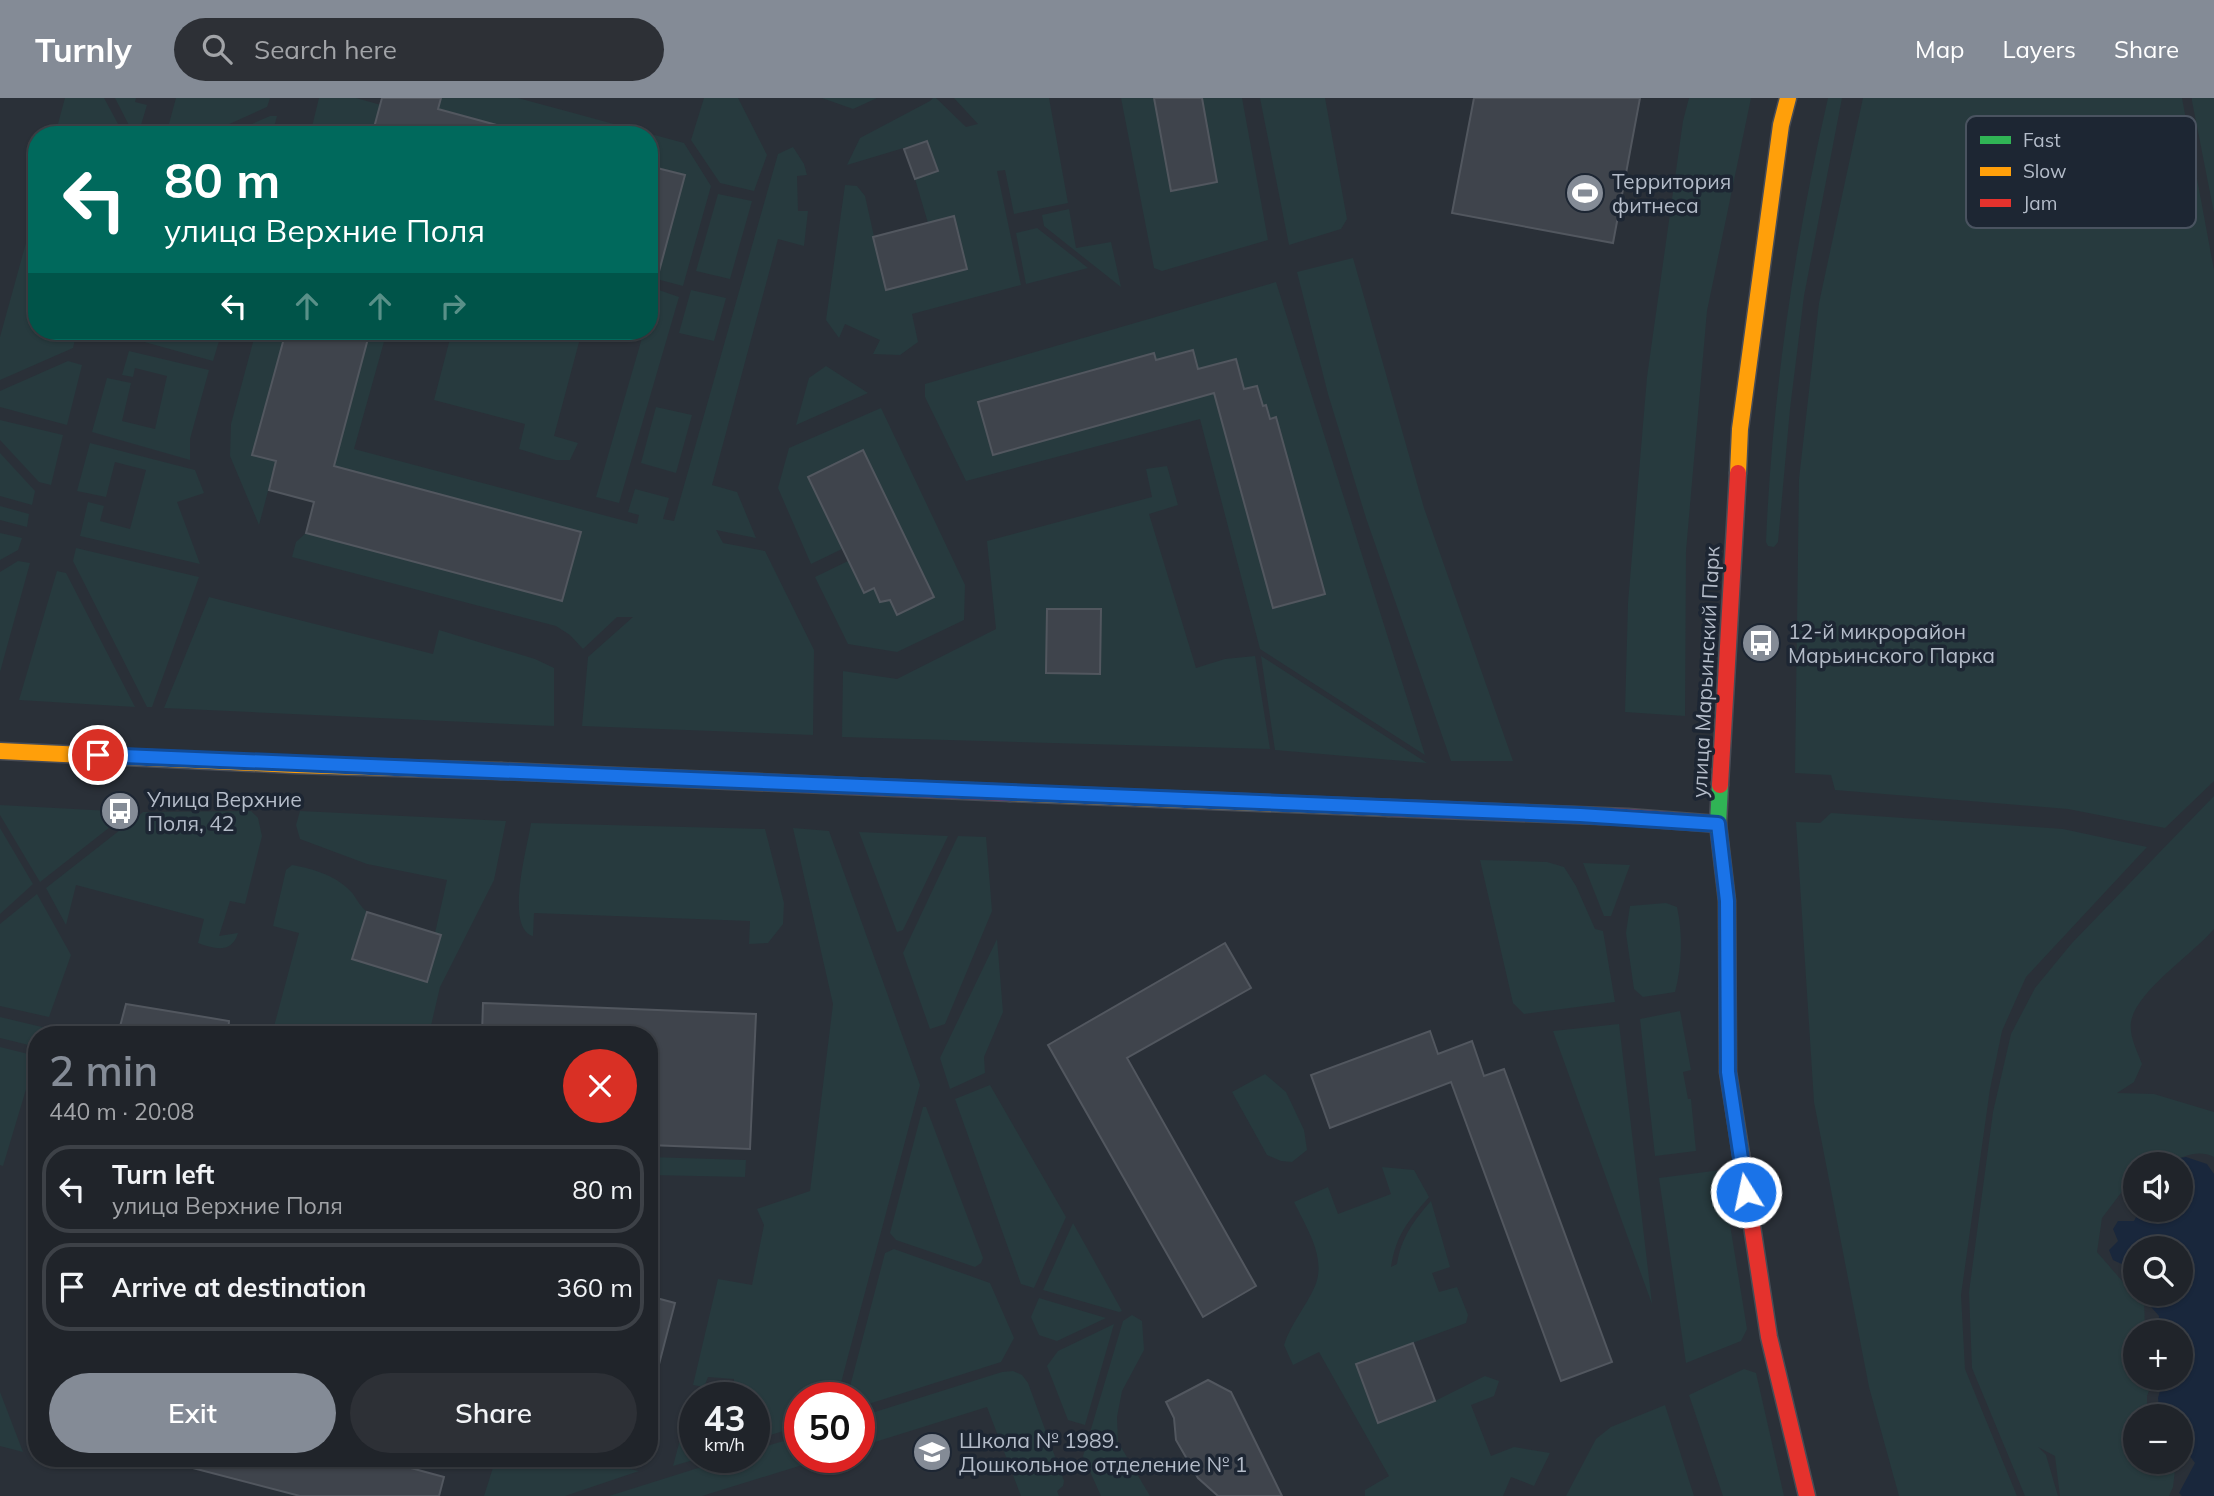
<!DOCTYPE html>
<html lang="en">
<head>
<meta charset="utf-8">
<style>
	body { margin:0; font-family:Mulish,sans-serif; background:#2d3036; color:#f1f3f6; height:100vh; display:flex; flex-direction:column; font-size:26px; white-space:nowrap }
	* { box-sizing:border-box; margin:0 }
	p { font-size:23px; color:#a2a4a8 }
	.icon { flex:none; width:38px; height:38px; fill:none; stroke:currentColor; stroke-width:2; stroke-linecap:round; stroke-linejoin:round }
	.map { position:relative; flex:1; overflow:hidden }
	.panel { position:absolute; left:28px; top:928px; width:630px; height:441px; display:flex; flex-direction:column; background:#20242a; border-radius:28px; box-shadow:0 2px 5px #0004,0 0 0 2px #3d4147 }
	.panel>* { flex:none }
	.guide { position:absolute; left:28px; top:28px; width:630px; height:214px; border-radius:28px; box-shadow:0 2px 5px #0004,0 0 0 2px #3d4147; background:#00695c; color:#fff; overflow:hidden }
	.controls { position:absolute; left:2123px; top:1054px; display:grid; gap:14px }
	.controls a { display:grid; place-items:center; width:70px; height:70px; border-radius:50%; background:#20242a; box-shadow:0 2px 5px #0004,0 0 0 2px #3d4147; font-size:35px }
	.speed { position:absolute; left:679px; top:1284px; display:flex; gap:14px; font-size:35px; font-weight:700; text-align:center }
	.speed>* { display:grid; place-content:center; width:91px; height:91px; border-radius:50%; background:#20242a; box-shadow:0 2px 5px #0004,0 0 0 2px #3d4147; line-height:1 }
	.speed small { font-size:18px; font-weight:400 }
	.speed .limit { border:10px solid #d22; background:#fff; color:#111 }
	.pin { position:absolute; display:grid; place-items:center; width:60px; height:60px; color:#fff; margin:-30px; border:4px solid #fff; border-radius:50%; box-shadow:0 2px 7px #0007 }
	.me { position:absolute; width:77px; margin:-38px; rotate:350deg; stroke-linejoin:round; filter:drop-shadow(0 0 5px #0008) }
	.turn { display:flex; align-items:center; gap:24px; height:147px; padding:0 21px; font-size:32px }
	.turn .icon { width:91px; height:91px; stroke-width:2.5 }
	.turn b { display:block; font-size:49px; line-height:60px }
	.lanes { display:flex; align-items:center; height:66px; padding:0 21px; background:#0003; justify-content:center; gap:35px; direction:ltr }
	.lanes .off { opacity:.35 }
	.round { display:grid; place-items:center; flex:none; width:74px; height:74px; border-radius:37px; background:#2d3036 }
	.overview { display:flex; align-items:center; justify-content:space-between; height:119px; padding:0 21px }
	h1 { font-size:42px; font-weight:600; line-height:52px; color:#848b96 }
	.primary-button { display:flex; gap:14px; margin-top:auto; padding:14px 21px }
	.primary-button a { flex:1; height:80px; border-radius:42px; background:#848b96; color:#fff; font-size:28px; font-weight:600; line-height:80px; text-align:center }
	.primary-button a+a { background:#2d3036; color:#f1f3f6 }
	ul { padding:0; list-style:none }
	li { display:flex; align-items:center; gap:21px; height:88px; margin:0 14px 10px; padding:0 7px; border:4px solid #3d4147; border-radius:28px }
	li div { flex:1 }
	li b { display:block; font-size:26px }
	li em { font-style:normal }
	header { display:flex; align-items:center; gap:42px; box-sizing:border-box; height:98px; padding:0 35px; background:#848b96; color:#fff }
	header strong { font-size:33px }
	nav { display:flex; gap:38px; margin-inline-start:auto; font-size:24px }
	.search { width:490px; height:63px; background:#2d3036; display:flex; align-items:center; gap:18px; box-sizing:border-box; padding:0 24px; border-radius:38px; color:#a2a4a8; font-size:26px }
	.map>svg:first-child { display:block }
	.green { fill:#273a3e; fill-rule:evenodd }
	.water { fill:#19273c }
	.building { fill:#3f444c; stroke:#52575f; stroke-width:2 }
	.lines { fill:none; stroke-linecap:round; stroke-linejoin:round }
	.fast-casing { stroke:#484c55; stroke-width:19 }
	.slow-casing { stroke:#484c55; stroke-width:19 }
	.jam-casing { stroke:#484c55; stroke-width:19 }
	.fast { stroke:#30b455; stroke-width:16 }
	.slow { stroke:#ff9f0a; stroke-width:16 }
	.jam { stroke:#e5322d; stroke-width:16 }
	.route-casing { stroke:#114b97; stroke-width:18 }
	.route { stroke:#1a73e8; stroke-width:12 }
	.labels { text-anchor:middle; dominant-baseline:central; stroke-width:7; stroke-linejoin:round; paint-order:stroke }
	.poi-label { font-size:21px; fill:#b4bcc9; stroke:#1d2633; text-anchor:start }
	.street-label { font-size:21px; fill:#b4bcc9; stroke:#1d2633 }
	.key { fill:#1d2633; stroke:#4a5360; stroke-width:2 }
	.key-label { font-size:19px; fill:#b4bcc9 }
</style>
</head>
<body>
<header>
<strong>Turnly</strong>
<div class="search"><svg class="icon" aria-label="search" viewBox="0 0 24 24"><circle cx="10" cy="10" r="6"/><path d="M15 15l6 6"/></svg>Search here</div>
<nav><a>Map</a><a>Layers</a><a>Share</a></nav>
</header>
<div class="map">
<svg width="2214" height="1398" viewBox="0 0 2214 1398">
	<rect width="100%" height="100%" fill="#2a3038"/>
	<g class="green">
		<polygon points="65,0 104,0 124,37 55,37"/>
		<polygon points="115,0 136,0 135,4 147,7 138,37 134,37"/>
		<polygon points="176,0 270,0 267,9 205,37 166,37"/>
		<polygon points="319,0 356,0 381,7 372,37 310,37"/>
		<polygon points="441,0 518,0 684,45 711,88 683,188 649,179 684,77 649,68 649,37 533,37 438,11"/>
		<polygon points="704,0 738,0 767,57 754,93 720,85 691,42"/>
		<polygon points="822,0 877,0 853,11"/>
		<polygon points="933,0 936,0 966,29 978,26 954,0 1049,0 1068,105 1014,116 1005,72 997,73 1021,187 912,216 918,244 900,257 873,256 880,242 845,226 839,240 826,222 845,87 857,88 865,98 886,192 967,171 954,118 928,125 915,81 938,73 927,43 847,67 860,40 930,3"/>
		<polygon points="1121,0 1242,0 1268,142 1162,173 1154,170"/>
		<polygon points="1260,0 1325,0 1347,121 1341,131 1289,147"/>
		<polygon points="1689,0 1751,0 1707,213 1686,453 1685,618 1625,614 1628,505 1647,279 1683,23"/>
		<path d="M 1828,0 L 1842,0 L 1804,198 L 1790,311 L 1778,444 L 1774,449 L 1768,448 L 1766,444 C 1772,297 1795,143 1828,0 Z"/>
		<polygon points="1863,0 2182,0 2214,172 2214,683 2165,730 2068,711 1835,692 1831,677 1795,675 1799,381 1819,205"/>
		<polygon points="2192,0 2214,0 2214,115 2192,3"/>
		<polygon points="270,18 277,18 272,37 227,37"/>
		<polygon points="793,49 804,66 807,77 797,78 798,113 808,113 804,148 778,141 712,387 737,394 756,440 716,432 723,445 765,453 814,552 813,637 582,628 588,559 633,519 617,519 583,551 570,537 556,528 292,459 296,444 306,435 562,503 581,434 334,368 370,233 387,233 354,351 637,426 639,417 628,414 635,391 669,400 663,421 674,423 778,56"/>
		<polygon points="718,96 752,103 730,181 696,173"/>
		<polygon points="37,105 37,233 77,233 73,250 0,282 0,239"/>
		<polygon points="1069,111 1076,150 1111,144 1121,189 1044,128 1042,117"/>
		<polygon points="1037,130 1088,170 1026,186 1016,135"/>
		<polygon points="1353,160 1424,410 1513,663 1451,663 1366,420 1328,296 1297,174"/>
		<path d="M 1276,184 L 1425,657 L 1260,551 L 1200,321 L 966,383 L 925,299 L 925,286 ZM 1192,252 L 1198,271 L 1244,291 L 1257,288 L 1263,308 L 1266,308 L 1325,496 L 1273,510 L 1214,295 L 992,356 L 978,303 L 1153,255 L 1156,262 Z"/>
		<polygon points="656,191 679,199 619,405 596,399 644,233 649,233 649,214"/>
		<polygon points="691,192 726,200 714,243 679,235"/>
		<polygon points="132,233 222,233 213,263 130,240"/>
		<polygon points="256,233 286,233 253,356 276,363 259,427 230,358 231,326"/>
		<polygon points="452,233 582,233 554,338 578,345 570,362 556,362 519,351 525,326 434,302"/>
		<polygon points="129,253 209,272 190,341 190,362 92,334 107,280 131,285 122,323 155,331 167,278 135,270 133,279 122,277"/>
		<polygon points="68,263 82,267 67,327 0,309 0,293"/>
		<polygon points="826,268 868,295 796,327 809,280"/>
		<polygon points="656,309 692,317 676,375 641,365"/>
		<polygon points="881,310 965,487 964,522 897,554 848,546 815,479 848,463 864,495 874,490 880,504 890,502 897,517 934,499 863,353 808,379 842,451 811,466 778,390 789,350"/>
		<polygon points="0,322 63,337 51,387 39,384 0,342"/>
		<polygon points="90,345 195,372 204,395 177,404 200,466 80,438 88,404 104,408 100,423 130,431 146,372 115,364 106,399 77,393"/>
		<polygon points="0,355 35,393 32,407 0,398"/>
		<polygon points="1167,368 1178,407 1149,416 1196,570 1225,561 1255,558 1270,651 842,639 843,573 897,581 996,531 987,443 1152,399 1146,371"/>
		<polygon points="0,408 29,416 27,429 0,422"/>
		<polygon points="0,435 22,440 18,452 0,462"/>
		<polygon points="76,450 199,479 152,609 147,609 73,463"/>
		<polygon points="18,463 30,465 0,574 0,474"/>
		<polygon points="57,473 66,475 135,609 19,602"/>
		<polygon points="209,499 433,556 439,532 535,561 554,570 554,628 164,610"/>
		<polygon points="1261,558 1427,665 1275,652"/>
		<path d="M 2214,698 L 2214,831 C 2193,856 2136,893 2131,924 C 2129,938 2137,953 2142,966 L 2134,984 L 2117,995 L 2154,996 L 2214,1014 L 2214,1059 C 2195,1050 2182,1061 2164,1066 C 2156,1068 2144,1066 2135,1066 L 2135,1080 L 2130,1083 L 2102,1120 L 2097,1154 L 2123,1184 L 2144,1201 L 2145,1234 L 2135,1234 L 2135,1279 L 2154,1279 L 2147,1298 L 2147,1318 L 2135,1318 L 2135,1363 L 2176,1363 L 2173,1389 L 2169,1398 L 2060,1398 L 2055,1358 L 2038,1349 L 2046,1357 L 2058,1398 L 2025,1398 L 1972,1270 L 1969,1194 L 1993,1014 L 2011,936 L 2035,890 L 2072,845 Z"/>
		<polygon points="0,707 129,714 40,784 0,717"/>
		<path d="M 251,713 L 258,720 L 262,738 L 245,806 L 230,803 L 219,838 L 238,835 C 232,856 214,851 198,845 L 204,821 L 76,787 L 66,827 L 46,790 L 143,714 Z"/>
		<path d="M 300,713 L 506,723 L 494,782 L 440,889 L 429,936 L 272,936 L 299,835 L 273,828 L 286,772 L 292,767 C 314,771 338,778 353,796 C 357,802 361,809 367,814 L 352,860 L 427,883 L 441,838 L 435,835 L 447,782 L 367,766 L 300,741 L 296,727 Z"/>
		<polygon points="1831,715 2063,731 2147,749 2026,879 2002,933 1990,991 1961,1197 1965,1271 2017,1398 1899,1398 1869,1289 1814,1004 1796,724 1820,725"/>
		<path d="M 531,725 L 765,731 L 784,805 L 783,826 L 768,845 L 749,846 L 750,823 L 534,815 L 533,838 C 504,830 528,747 531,725 Z"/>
		<polygon points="0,730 33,786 0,816"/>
		<polygon points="793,730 829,733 920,987 837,1300 800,1300 800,1328 754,1342 754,1300 733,1300 734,1281 708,1279 704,1289 693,1287 718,1181 752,1187 764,1127 757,1111 810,1093 833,906"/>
		<polygon points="859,734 948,738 903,832 897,834"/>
		<polygon points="958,738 986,739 992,813 945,926 930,931 903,855"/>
		<polygon points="1480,762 1547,764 1564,769 1576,788 1595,831 1603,833 1615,904 1524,916 1513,905"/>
		<polygon points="1583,765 1630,767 1611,818 1604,818"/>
		<polygon points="37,796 71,857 49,919 0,908 0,826"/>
		<path d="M 1666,805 L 1677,809 C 1683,836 1682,867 1675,894 L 1643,899 L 1634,891 L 1626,835 L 1630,808 Z"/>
		<polygon points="997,841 1003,914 984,959 985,975 950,991 940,960"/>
		<polygon points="1680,913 1691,972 1683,974 1688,1001 1691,1001 1696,1053 1655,1058 1640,921"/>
		<polygon points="0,919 46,930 44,936 37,936 37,949 0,940"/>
		<polygon points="1619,926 1652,1206 1553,933"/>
		<polygon points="0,949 36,958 3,1068 0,1067"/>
		<polygon points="1265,976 1286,994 1304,1032 1307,1052 1292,1064 1281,1063 1267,1057 1232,994"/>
		<polygon points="990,987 1066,1119 1034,1190 1021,1186 955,1001"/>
		<polygon points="923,1009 926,1009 983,1160 981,1165 975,1169 896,1142 890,1135"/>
		<polygon points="649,1059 746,1062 745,1079 649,1077"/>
		<path d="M 1382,1069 L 1414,1072 L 1429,1099 C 1408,1123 1396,1137 1391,1169 L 1397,1166 C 1401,1140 1414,1122 1431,1103 L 1450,1169 L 1432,1175 L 1439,1194 L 1457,1189 L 1468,1217 L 1466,1225 L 1356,1266 L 1378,1324 L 1435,1303 L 1485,1278 L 1499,1283 L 1494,1298 L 1471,1307 L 1491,1358 L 1514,1349 L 1550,1355 L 1534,1388 L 1511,1379 L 1503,1398 L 1365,1398 L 1365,1392 L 1389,1378 L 1319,1254 L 1293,1267 L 1284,1247 C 1291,1225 1306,1209 1315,1188 C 1327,1160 1306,1129 1294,1104 L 1328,1089 L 1338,1116 L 1391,1096 Z"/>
		<polygon points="1721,1072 1747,1231 1741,1243 1686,1265 1659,1080"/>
		<polygon points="1073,1125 1122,1213 1119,1214 1043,1192"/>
		<polygon points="894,1151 990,1185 1014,1240 1001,1264 859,1309 859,1300 847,1300 885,1155"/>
		<polygon points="1039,1200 1106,1220 1057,1243 1039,1237 1031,1219"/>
		<polygon points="1132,1217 1142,1223 1144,1252 1122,1293 1117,1319 1118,1344 1150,1398 1101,1398 1083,1358 1123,1223"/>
		<polygon points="1114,1226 1085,1327 1068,1322 1047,1268 1058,1253"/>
		<polygon points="1744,1271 1756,1275 1784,1398 1723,1398 1689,1297"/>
		<polygon points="1013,1273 1022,1277 1028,1285 1064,1383 1063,1388 1057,1393 1059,1398 1021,1398 987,1309 859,1349 859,1319 1002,1274"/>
		<polygon points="0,1294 23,1354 0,1348"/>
		<polygon points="1665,1307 1694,1398 1566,1398 1596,1341 1611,1329"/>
		<polygon points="688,1312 695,1312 695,1360 700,1360 673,1368"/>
		<polygon points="800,1338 800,1360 825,1360 702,1398 609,1398 730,1360 754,1360 754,1352"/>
		<polygon points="496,1360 579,1360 639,1373 565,1398 484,1398"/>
	</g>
	<polygon class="water" points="2186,1059 2207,1066 2214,1076 2214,1398 2182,1398 2179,1395 2195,1365 2181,1346 2180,1318 2160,1318 2158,1300 2164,1279 2180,1279 2180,1234 2158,1234 2159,1218 2144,1201 2145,1195 2180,1195 2180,1150 2135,1150 2135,1167 2128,1169 2113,1162 2109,1152 2118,1143 2113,1131 2118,1123 2134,1123 2140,1111 2180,1111 2180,1066 2173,1066 2174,1061"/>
	<g class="building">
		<polygon points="382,0 441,0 438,11 504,29 503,37 372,37"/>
		<polygon points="1154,0 1202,0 1217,84 1171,93"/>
		<polygon points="1474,0 1640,0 1613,145 1452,115"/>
		<polygon points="927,43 938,73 915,81 904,51"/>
		<polygon points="649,68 685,77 657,181 649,180"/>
		<polygon points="954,118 967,171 886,192 873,139"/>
		<polygon points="286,233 370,233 334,368 581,434 562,503 306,435 314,404 269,392 276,363 252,357"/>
		<polygon points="1193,252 1198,271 1236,261 1244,291 1257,288 1263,308 1266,307 1270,321 1276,319 1325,496 1273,510 1214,295 993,357 978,304 1154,255 1156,262"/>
		<polygon points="863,352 934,499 897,517 890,502 880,504 874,490 864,495 808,379"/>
		<polygon points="1047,511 1101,511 1100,576 1046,575"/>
		<polygon points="367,814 441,837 427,884 352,861"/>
		<polygon points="1225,845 1251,890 1127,960 1256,1188 1203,1219 1048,947"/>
		<polygon points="483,905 756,916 750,1051 649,1047 649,936 482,936"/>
		<polygon points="126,906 229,923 228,936 118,936"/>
		<polygon points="1430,933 1438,956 1472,943 1484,978 1504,971 1612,1264 1561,1283 1451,984 1330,1030 1311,977"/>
		<polygon points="649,1198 675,1205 657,1274 649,1273"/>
		<polygon points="1413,1245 1435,1303 1378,1325 1356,1266"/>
		<polygon points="1208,1282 1231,1294 1282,1398 1218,1398 1198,1380 1176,1342 1174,1320 1166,1304"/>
		<polygon points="186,1360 374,1360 444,1379 439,1398 300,1398 185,1368"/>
	</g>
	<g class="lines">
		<defs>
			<polyline id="fast" points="1720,687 1718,726 1727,803 1728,974 1741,1056"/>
			<g id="slow">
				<polyline points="1738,375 1740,331 1781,27 1788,0"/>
				<polyline points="0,653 295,667 501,673"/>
				<polyline points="1010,695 1389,710"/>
			</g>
			<g id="jam">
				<polyline points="501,673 1010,695"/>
				<polyline points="1720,687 1738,375"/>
				<polyline points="1389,710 1628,719 1718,726"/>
				<polyline points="1741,1056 1769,1239 1807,1398"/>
			</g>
		</defs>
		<use href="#fast" class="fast-casing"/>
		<use href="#slow" class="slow-casing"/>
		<use href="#jam" class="jam-casing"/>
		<use href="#fast" class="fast"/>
		<use href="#slow" class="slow"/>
		<use href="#jam" class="jam"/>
	</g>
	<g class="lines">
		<defs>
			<polyline id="route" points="98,657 1580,717 1718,726 1727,803 1728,974 1746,1094"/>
		</defs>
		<use href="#route" class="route-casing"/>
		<use href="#route" class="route"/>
	</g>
	<defs>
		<symbol id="stadium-disc" viewBox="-11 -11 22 22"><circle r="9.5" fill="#848b96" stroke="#1d2633"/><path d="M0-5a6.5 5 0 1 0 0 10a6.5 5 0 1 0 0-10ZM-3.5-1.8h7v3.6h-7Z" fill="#fff"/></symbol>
		<symbol id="bus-disc" viewBox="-11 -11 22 22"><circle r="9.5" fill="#848b96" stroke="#1d2633"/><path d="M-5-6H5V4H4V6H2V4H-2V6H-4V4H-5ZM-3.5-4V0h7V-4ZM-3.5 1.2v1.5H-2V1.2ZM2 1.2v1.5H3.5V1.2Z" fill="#fff"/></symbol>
		<symbol id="school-disc" viewBox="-11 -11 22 22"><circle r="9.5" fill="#848b96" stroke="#1d2633"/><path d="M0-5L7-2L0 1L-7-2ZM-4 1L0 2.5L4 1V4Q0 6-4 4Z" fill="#fff"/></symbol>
	</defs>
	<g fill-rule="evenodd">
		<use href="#stadium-disc" x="1563" y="73" width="44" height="44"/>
		<use href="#bus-disc" x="1739" y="523" width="44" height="44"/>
		<use href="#bus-disc" x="98" y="691" width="44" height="44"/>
		<use href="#school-disc" x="910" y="1332" width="44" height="44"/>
	</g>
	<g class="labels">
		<g class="poi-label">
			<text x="1612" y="83">Территория<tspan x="1612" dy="24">фитнеса</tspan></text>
			<text x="1788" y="533">12-й микрорайон<tspan x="1788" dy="24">Марьинского Парка</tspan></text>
			<text x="147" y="701">Улица Верхние<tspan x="147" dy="24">Поля, 42</tspan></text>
			<text x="959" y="1342">Школа № 1989.<tspan x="959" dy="24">Дошкольное отделение № 1</tspan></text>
		</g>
		<g class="street-label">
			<text transform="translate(1705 574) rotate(-87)">улица Марьинский Парк</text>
		</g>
	</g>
	<rect x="1966" y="18" width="230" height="112" rx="10" class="key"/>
	<rect x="1980" y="38" width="31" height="8" fill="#30b455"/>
	<rect x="1980" y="69" width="31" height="9" fill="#ff9f0a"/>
	<rect x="1980" y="101" width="31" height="8" fill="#e5322d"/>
	<g class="key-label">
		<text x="2023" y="49">Fast</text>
		<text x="2023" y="80">Slow</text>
		<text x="2023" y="112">Jam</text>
	</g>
</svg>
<div class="controls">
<a><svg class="icon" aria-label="sound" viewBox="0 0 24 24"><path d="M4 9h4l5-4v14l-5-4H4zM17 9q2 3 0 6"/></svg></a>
<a><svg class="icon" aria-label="search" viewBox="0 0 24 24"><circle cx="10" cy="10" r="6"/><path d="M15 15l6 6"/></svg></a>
<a>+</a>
<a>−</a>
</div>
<div class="speed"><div>43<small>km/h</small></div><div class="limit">50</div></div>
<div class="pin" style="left:98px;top:657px;background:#d93025"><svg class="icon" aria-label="arrive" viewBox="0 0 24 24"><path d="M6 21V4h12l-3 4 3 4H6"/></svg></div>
<svg class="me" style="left:1746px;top:1094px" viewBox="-20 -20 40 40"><circle r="17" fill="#1a73e8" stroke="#fff" stroke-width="3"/><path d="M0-11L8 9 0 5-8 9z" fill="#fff"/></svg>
<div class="guide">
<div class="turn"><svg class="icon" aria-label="left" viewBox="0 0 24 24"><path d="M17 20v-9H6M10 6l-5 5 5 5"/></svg><div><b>80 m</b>улица Верхние Поля</div></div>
<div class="lanes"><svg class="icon" aria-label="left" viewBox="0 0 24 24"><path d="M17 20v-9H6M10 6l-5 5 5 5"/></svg><svg class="icon off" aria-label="ahead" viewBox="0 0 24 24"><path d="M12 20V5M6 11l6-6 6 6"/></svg><svg class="icon off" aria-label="ahead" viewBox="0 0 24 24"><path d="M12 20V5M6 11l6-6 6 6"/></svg><svg class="icon off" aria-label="right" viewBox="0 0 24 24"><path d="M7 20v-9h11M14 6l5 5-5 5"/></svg></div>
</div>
<section class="panel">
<div class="overview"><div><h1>2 min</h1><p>440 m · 20:08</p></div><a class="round" style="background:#d93025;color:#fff"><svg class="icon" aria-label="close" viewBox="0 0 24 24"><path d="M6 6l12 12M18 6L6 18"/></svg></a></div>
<ul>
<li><svg class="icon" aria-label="left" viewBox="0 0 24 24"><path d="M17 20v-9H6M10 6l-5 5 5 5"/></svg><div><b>Turn left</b><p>улица Верхние Поля</p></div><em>80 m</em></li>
<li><svg class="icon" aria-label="arrive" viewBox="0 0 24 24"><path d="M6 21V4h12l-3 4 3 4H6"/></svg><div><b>Arrive at destination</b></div><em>360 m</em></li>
</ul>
<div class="primary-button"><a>Exit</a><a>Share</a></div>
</section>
</div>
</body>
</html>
